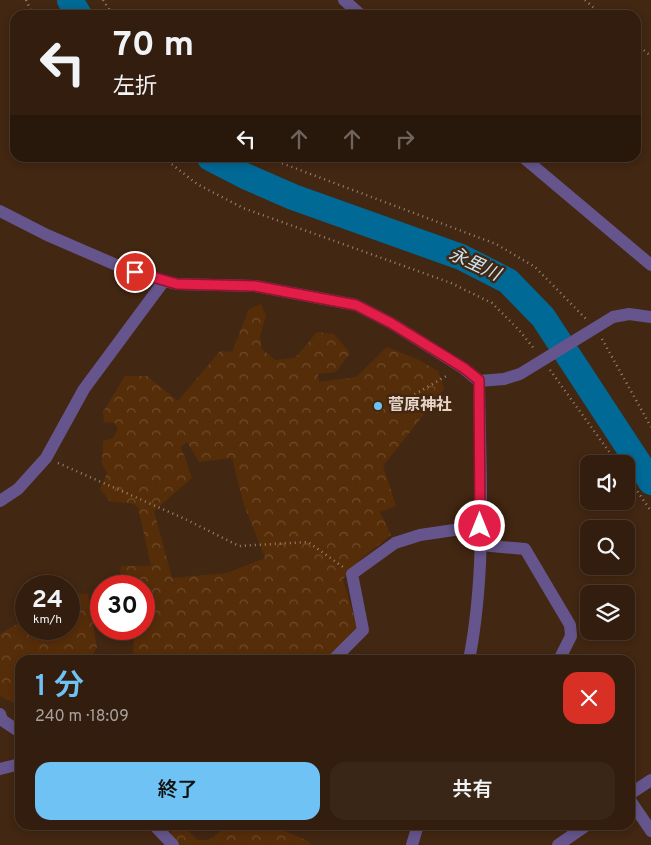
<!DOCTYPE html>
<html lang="ja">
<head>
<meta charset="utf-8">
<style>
	body { margin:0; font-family:Overpass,"Noto Sans JP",sans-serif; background:#3a2617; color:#f1f3f6; height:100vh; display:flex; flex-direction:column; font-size:19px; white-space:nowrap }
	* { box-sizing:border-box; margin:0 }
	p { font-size:16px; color:#a8a29e }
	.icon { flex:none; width:28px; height:28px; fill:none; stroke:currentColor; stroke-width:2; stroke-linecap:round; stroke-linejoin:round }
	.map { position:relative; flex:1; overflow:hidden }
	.side { position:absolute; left:15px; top:655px; width:620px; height:175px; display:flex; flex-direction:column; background:#321d0e; border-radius:15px; box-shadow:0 2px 8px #0003,0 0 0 1px #4d3b2e }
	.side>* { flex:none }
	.hud { position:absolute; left:10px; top:10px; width:631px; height:152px; border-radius:15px; box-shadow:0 2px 8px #0003,0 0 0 1px #4d3b2e; background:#321d0e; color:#f1f3f6; overflow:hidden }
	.fabs { position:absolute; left:580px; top:455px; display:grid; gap:10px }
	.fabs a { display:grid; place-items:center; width:55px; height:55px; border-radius:10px; background:#321d0e; box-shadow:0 2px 8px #0003,0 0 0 1px #4d3b2e; font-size:25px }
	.speed { position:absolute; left:15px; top:575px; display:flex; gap:10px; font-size:25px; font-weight:700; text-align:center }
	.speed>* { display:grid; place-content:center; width:65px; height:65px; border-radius:50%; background:#321d0e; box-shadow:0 2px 8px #0003,0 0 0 1px #4d3b2e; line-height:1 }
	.speed small { font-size:12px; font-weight:400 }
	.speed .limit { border:8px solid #d22; background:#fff; color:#111 }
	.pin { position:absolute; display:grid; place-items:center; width:42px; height:42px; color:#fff; margin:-21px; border:2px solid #fff; border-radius:50%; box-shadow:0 1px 5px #0007 }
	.me { position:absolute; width:55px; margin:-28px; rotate:0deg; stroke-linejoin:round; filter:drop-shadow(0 0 4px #0008) }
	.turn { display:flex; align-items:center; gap:18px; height:105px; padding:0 20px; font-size:22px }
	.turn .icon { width:65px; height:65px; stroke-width:2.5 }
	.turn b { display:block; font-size:35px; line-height:42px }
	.lanes { display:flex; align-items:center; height:48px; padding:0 20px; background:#0003; justify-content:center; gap:25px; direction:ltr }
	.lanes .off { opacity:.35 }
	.round { display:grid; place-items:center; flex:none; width:52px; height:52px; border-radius:15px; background:#3a2617 }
	.headline { display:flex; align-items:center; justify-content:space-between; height:85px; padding:0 20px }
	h1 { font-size:30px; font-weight:600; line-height:38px; color:#6fc2f4 }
	.primary-button { display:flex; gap:10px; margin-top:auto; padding:10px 20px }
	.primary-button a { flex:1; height:58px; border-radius:15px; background:#6fc2f4; color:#111; font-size:20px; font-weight:600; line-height:58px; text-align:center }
	.primary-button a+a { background:#3a2617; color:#f1f3f6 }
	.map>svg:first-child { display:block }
	.forest { fill:url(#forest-crowns); fill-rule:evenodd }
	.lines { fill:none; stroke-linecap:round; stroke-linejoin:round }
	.river { stroke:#016996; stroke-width:26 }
	.path { stroke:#9b8575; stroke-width:2.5; stroke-dasharray:1 4; stroke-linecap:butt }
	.minor { stroke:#65558c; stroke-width:12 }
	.route-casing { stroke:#92132f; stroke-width:12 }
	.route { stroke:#e11d48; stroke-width:9 }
	.poi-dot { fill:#6fc2f4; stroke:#422712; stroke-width:2 }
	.labels { text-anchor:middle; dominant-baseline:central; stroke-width:5; stroke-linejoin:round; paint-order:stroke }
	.poi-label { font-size:16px; font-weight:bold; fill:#e6d4c8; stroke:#422712; text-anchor:start }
	.water-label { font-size:18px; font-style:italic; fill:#cce3f3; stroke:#422712 }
</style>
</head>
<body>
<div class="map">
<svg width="651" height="845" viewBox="0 0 651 845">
	<defs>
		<pattern id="forest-crowns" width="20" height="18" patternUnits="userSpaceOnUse" patternTransform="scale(1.25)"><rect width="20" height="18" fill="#562d09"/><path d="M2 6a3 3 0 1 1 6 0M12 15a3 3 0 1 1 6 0" fill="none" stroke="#6e4b2b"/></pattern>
	</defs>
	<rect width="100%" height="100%" fill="#422712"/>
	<g class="forest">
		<path d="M 261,304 L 266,315 L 260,337 L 262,349 L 275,360 L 295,358 L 317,332 L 334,334 L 350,353 L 336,372 L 318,374 L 319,382 L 356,377 L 387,347 L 417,359 L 438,371 L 444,389 L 383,466 L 396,506 L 380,512 L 391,535 L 362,558 L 343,579 L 357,627 L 340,645 L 351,660 L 133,660 L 134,629 L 144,629 L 144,586 L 134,586 L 119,581 L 121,566 L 151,566 L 138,507 L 134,504 L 110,501 L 100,489 L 107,473 L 102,464 L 103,441 L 113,438 L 118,429 L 115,423 L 104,422 L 103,412 L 125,376 L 147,376 L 178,401 L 220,351 L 232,352 L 249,309 ZM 187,442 L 199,462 L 232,458 L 244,505 L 265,558 L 227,573 L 172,578 L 154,511 L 192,478 L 181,447 Z"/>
		<polygon points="73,593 88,594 97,648 89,660 20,660 20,706 0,696 0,634 26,619 26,629 69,629 69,595"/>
		<polygon points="167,825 183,825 197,840 209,840 229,825 271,825 308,841 312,845 171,845 171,831"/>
	</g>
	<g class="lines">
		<g class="river">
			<polyline points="70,0 79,15"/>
			<polyline points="210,158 245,176 293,197 461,257 508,281 543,317 651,482"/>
		</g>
		<g class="path">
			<polyline points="26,0 33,15"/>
			<polyline points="103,0 113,15"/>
			<polyline points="585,0 602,15"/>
			<polyline points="636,44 651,56"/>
			<polyline points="164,158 197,184 243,208 451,283 492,303 519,330 535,350"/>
			<polyline points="268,158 496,244 535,267 586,319"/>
			<polyline points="602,339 651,427"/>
			<polyline points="550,370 618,464"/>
			<polyline points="393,407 448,375"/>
			<polyline points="58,463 185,519 239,546 308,542 343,567"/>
			<polyline points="626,475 651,511"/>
		</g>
		<g class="minor">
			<polyline points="344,0 361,15"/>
			<polyline points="524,158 651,265"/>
			<polyline points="0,211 47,235 121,267 164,281 177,284 255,286 356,305 391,323 463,368 479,381 504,379 520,374 613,317 629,314 651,317"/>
			<polyline points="0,501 18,489 46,458 84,389 164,281"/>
			<polyline points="480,545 525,549 570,625 571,636 559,660"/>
			<polyline points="333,660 363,630 352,574 395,543 420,535 481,526"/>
			<path d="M 469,660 C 487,569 480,473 479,381"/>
			<polyline points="0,714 2,720 20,732"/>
			<polyline points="0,769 20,764"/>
			<polyline points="630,794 651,780"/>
			<polyline points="630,800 651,831"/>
			<polyline points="154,825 173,845"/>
			<polyline points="412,845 418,825"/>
			<polyline points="558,845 587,825"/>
		</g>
	</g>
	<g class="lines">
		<defs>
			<polyline id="route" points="135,272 177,284 255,286 356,305 391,323 464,368 479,380 480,526"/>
		</defs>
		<use href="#route" class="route-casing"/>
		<use href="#route" class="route"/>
	</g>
	<circle class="poi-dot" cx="378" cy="406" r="5"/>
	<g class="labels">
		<g class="poi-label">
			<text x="388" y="406">菅原神社</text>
		</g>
		<g class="water-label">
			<text transform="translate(474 265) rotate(25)">永里川</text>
		</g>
	</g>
</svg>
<div class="fabs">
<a><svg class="icon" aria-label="sound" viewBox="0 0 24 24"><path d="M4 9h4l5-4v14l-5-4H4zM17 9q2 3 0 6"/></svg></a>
<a><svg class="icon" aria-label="search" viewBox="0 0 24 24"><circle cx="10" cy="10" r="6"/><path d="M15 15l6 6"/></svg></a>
<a><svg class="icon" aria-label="layers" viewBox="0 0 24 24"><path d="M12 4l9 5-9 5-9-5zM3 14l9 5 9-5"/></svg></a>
</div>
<div class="speed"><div>24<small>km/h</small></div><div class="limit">30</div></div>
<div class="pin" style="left:135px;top:272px;background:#d93025"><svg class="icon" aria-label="arrive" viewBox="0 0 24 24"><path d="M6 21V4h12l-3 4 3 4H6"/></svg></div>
<svg class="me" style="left:480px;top:526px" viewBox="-20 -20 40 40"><circle r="17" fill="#e11d48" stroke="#fff" stroke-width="3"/><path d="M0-11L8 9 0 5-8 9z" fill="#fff"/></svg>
<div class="hud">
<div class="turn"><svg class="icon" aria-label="left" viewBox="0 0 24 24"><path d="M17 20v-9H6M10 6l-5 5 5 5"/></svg><div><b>70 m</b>左折</div></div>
<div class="lanes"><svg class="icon" aria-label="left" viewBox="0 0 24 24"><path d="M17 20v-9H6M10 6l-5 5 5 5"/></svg><svg class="icon off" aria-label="ahead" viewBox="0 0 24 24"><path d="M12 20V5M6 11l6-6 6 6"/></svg><svg class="icon off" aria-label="ahead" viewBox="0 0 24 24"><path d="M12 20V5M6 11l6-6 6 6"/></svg><svg class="icon off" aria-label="right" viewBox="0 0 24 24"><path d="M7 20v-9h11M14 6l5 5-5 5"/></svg></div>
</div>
<section class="side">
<div class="headline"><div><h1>1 分</h1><p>240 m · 18:09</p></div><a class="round" style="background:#d93025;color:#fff"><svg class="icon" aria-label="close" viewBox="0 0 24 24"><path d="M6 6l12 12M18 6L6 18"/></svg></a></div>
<div class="primary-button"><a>終了</a><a>共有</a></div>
</section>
</div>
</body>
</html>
